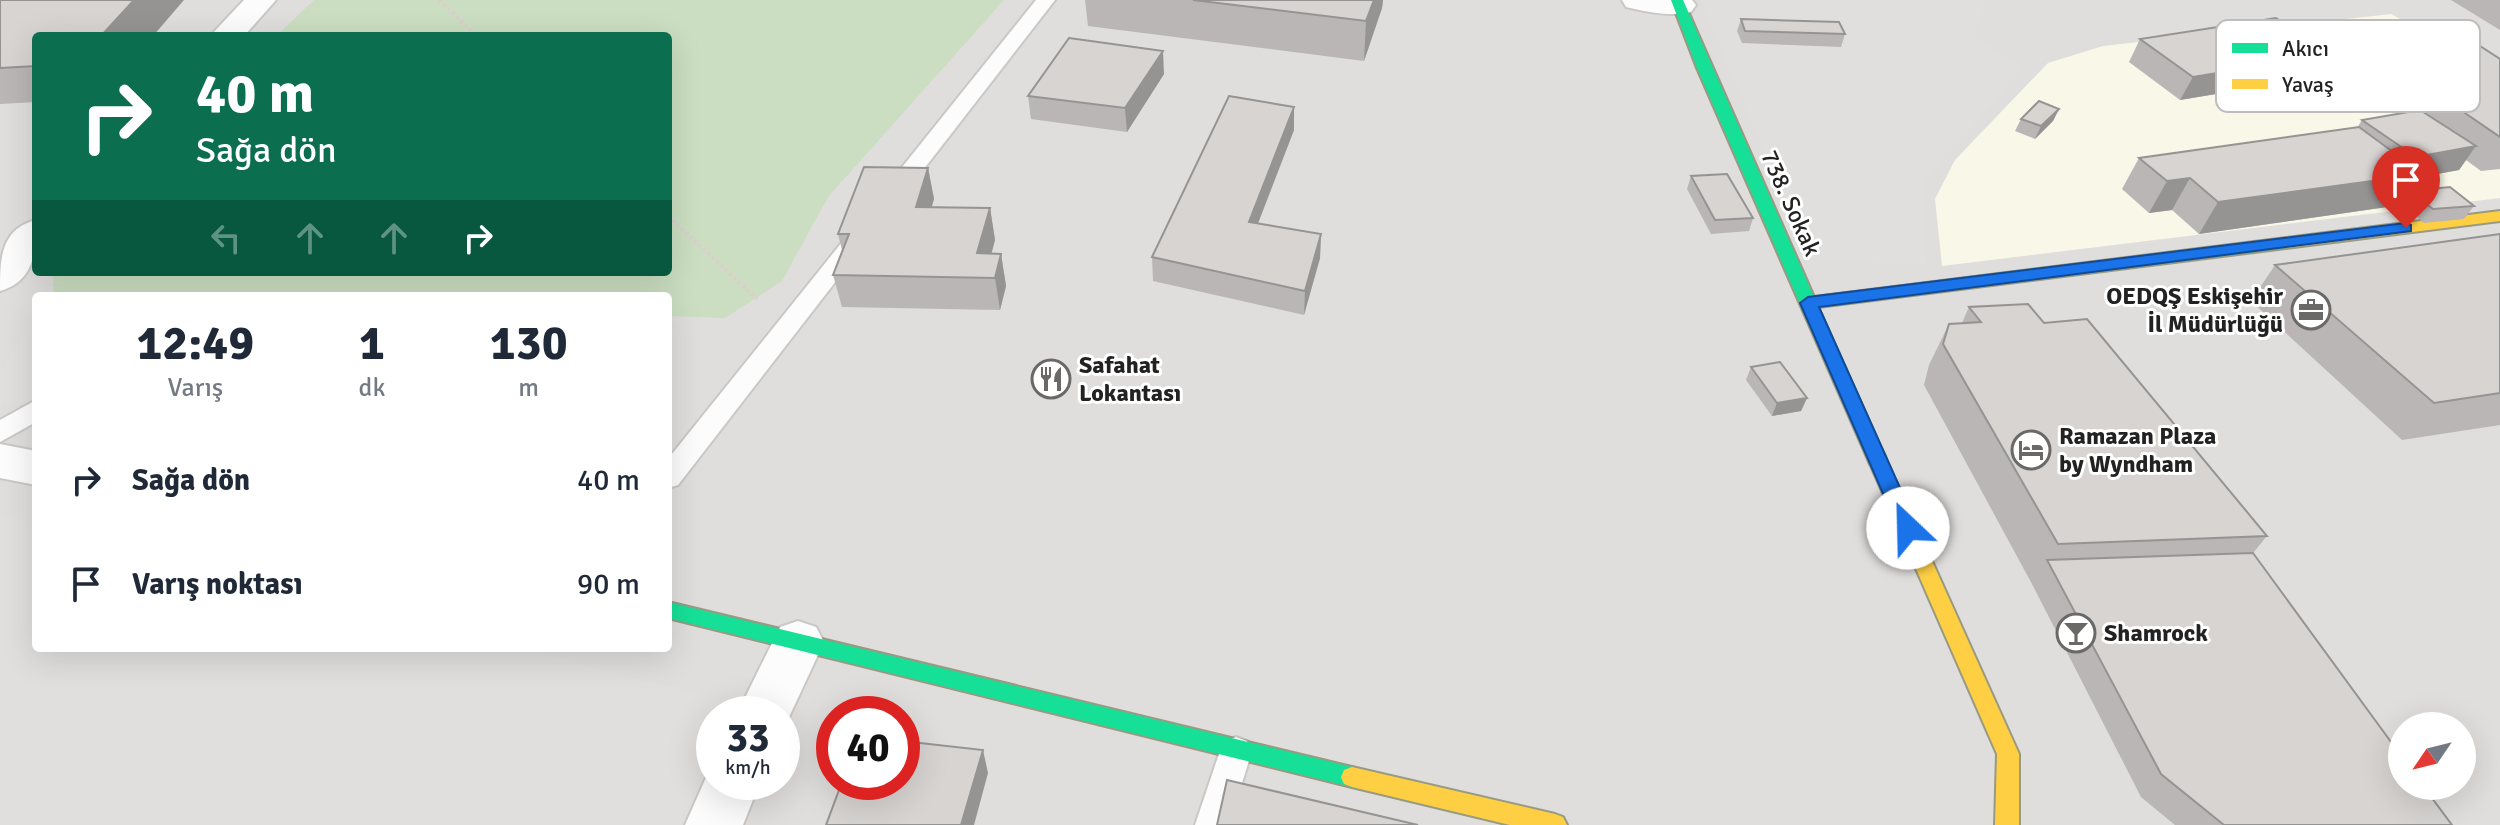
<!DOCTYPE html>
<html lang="tr">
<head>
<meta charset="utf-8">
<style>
	body { margin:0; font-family:Signika,sans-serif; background:#f6f6f7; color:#1f2937; height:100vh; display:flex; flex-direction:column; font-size:30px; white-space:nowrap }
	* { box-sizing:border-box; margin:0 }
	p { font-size:26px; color:#747a83 }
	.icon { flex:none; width:44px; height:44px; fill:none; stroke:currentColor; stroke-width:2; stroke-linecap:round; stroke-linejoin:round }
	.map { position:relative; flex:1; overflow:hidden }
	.sheet { position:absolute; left:32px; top:292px; width:640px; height:360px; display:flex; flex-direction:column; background:#fff; border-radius:8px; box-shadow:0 8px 32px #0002 }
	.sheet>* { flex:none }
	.guide { position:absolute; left:32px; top:32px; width:640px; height:244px; border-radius:8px; box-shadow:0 8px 32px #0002; background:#0b6e4f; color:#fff; overflow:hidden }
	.needle { width:52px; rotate:235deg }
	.buttons { position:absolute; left:2388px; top:712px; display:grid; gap:16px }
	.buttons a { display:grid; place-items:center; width:88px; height:88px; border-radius:50%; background:#fff; box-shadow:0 8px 32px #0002; font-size:40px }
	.speed { position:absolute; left:696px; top:696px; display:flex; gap:16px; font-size:40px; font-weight:700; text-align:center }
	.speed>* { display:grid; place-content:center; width:104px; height:104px; border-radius:50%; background:#fff; box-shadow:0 8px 32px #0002; line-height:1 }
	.speed small { font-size:20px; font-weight:400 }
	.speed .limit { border:12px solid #d22; background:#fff; color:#111 }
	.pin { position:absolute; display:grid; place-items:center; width:68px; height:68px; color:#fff; margin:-82px -34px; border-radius:50% 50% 50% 0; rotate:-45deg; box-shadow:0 0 8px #0007 }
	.pin .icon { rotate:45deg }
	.me { position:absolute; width:88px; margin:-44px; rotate:336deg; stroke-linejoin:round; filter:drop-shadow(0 0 6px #0008) }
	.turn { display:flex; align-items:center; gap:28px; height:168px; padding:0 32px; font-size:36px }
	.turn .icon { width:104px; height:104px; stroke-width:2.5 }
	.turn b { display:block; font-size:56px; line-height:68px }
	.lanes { display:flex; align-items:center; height:76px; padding:0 32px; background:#0003; justify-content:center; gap:40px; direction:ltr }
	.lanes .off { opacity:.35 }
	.eta { display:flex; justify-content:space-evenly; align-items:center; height:136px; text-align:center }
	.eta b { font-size:48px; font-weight:700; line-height:56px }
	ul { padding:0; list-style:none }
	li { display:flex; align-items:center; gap:24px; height:104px; padding:0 32px }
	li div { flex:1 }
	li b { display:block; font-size:30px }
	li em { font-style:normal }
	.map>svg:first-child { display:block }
	.residential { fill:#dfdedc; fill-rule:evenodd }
	.education { fill:#f8f7e8 }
	.forest { fill:#cbdec1 }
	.parking { fill:#e0dfde }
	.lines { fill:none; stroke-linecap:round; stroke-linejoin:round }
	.lane-casing { stroke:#c9c8c7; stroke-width:4 }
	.street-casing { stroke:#c9c8c7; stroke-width:4 }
	.fast-casing { stroke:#999a82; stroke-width:4 }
	.slow-casing { stroke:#999a82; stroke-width:4 }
	.path { stroke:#dccecd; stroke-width:4; stroke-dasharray:3 3; stroke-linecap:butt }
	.lane { fill:#fdfcfc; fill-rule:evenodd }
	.street { fill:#fdfcfc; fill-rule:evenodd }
	.fast { fill:#16e098; fill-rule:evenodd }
	.slow { fill:#ffcf43; fill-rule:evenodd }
	.wall { fill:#b9b6b5 }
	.shaded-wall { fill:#969493 }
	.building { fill:#d7d4d2; stroke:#969493; stroke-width:2 }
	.route { fill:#1a73e8; stroke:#114b97; stroke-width:2 }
	.labels { text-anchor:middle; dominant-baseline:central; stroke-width:6; stroke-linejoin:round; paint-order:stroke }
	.street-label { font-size:24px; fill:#222; stroke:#fff }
	.poi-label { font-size:24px; font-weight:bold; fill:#222; stroke:#fff; text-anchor:start }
	.key { fill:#fff; stroke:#bdbdbd; stroke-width:2 }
	.key-label { font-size:22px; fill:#222 }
</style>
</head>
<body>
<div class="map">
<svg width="2500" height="825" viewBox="0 0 2500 825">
	<rect width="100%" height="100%" fill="#f0eeeb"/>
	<path class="residential" d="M 0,0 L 2500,0 L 2500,825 L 0,825 ZM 36,36 L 668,36 L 668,272 L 36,272 ZM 36,296 L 668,296 L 668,648 L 36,648 ZM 714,714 L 782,714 L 782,782 L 714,782 ZM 834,714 L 902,714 L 902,782 L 834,782 ZM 2402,726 L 2462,726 L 2462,786 L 2402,786 Z"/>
	<polygon class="education" points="2391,14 2500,74 2500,198 1942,266 1935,199 1955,160 2048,63 2103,46"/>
	<polygon class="forest" points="314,0 1004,0 828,197 782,281 725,318 668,316 668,296 54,296 53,272 668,272 668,36 276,36"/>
	<g class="parking">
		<polygon points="1701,0 1987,0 1973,35 2022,69 1923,182 1926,265 1808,258"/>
		<polygon points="29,323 36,324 36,409 0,401 0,372"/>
		<polygon points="0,514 36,523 36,648 519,648 731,703 727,714 714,714 714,742 680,825 0,825"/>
	</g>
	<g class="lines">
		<defs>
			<g id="lane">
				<polygon points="1036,0 1055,0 899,201 883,201 880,196 883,191"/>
				<polygon points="859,229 867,231 870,236 867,241 678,485 668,488 668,459 851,231"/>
				<polygon points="36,400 36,422 0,442 0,420"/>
				<polygon points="1236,737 1247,741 1252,751 1229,825 1195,825 1220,751 1225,741"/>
			</g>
			<g id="street">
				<polygon points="244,0 276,0 244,36 210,36"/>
				<path d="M 1622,0 L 1692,0 L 1696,5 L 1691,12 C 1671,17 1646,12 1626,7 Z"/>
				<path d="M 36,220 C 36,251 35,281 0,291 C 0,260 0,229 36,220 Z"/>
				<polygon points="0,444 36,451 36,485 0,478"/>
				<polygon points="798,621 816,627 824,642 783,730 782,714 737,714 780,627"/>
				<polygon points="712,764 714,782 760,782 743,825 685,825"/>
			</g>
			<g id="fast">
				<polygon points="1671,0 1683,0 1814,297 2286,238 2294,243 2286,248 1818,307 1886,459 1884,464 1870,464 1697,68"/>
				<polygon points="668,602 1352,767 1360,770 1363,777 1360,784 1352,787 668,618"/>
			</g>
			<g id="slow">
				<polygon points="2500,211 2500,221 2286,248 2278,243 2286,238"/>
				<polygon points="1877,452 1884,454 1886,459 2019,754 2019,825 1995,825 1997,754 1868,459 1870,454"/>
				<polygon points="1352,767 1555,814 1563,817 1567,825 1510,825 1352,787 1344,784 1341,777 1344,770"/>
			</g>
		</defs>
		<use href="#lane" class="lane-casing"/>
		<use href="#street" class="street-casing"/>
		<use href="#fast" class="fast-casing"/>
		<use href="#slow" class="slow-casing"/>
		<g class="path">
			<polyline points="439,0 477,36"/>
			<polyline points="668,216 757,299"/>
		</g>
		<use href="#lane" class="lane"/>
		<use href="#street" class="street"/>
		<use href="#fast" class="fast"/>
		<use href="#slow" class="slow"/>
	</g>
	<g class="wall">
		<polygon points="0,0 36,36 36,102 0,104"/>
		<polygon points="1085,0 1383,0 1382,8 1364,61 1088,26"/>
		<polygon points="2451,0 2500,0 2500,30"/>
		<polygon points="1741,19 1845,34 1841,47 1742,43 1737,31"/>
		<polygon points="2140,39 2332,54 2318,77 2180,100 2129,62"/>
		<polygon points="2367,46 2500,59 2500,169 2481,171 2466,160 2459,170 2421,177 2411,190 2474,206 2464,219 2424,223 2402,204 2401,205 2199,234 2172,210 2149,213 2122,189 2139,158 2357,128 2362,120 2400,114 2348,76"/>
		<polygon points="1164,74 1127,132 1031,119 1028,96"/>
		<polygon points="1294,107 1294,130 1258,224 1321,234 1320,258 1304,315 1153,281 1152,257"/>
		<polygon points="2059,109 2053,121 2035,139 2015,131 2021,119"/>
		<polygon points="928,168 934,199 932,207 990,208 995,240 991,254 1001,254 1006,286 1000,310 842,307 833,275 842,250 838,234"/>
		<polygon points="1691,176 1753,218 1749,231 1711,234 1687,189"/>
		<polygon points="2500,234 2500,425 2402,440 2251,301 2275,265"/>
		<polygon points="1969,307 2044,323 2267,536 2253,553 2452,825 2175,825 2141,797 2032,584 1924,385 1929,365 1949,324 1962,323"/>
		<polygon points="1751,367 1807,398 1801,411 1772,416 1746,380"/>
	</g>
	<g class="shaded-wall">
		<polygon points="134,0 184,0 153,36 101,36"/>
		<polygon points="1374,0 1383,0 1382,8 1364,61 1366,21"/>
		<polygon points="1163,51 1164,74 1127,132 1125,108"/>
		<polygon points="2332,54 2318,77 2180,100 2193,77"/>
		<polygon points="1294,107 1294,130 1249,246 1249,222"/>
		<polygon points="2059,109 2053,121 2035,139 2041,126"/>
		<polygon points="2476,146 2459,170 2421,177 2401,205 2199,234 2218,202 2402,177 2416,157"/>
		<polygon points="928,168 934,199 922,238 916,207"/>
		<polygon points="2190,178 2172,210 2149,213 2167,181"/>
		<polygon points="990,208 995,240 985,278 977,253"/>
		<polygon points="1321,234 1320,258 1304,315 1305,291"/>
		<polygon points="1001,254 1006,286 1000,310 995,278"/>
		<polygon points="1807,398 1801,411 1772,416 1777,403"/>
		<polygon points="983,750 988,773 974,825 961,825"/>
	</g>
	<g class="building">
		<polygon points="0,0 134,0 101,36 36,36 36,66 0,68"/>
		<polygon points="1193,0 1374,0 1366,21"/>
		<polygon points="2276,18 2332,54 2193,77 2140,39"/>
		<polygon points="1741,19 1839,22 1845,34 1745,31"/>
		<polygon points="2463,35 2500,59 2500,137 2367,46"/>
		<polygon points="1069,38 1163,51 1125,108 1028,96"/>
		<polygon points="1229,96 1294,107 1249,222 1321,234 1305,291 1152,257"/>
		<polygon points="2039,101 2059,109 2041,126 2021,119"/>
		<polygon points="2420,110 2476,146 2416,157 2362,120"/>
		<polygon points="2359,127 2423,174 2218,202 2190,178 2167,181 2139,158"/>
		<polygon points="864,167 928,168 916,207 990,208 977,253 1001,254 995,278 833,275 849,234 838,234"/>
		<polygon points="1727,174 1753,218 1715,220 1691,176"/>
		<polygon points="2450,187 2474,206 2433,209 2410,191"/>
		<polygon points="2500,234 2500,393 2434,403 2275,265"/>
		<polygon points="2028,304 2044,323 2087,319 2267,536 2058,544 1943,344 1949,324 1981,322 1969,307"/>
		<polygon points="1780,362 1807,398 1777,403 1751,367"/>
		<polygon points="2253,553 2402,757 2402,786 2423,786 2452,825 2224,825 2161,774 2047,560"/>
		<polygon points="902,741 983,750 961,825 826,825 842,782 902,782"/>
		<polygon points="1227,780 1418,825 1217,825"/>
	</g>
	<polygon class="route" points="2406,223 2411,225 2411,231 1819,307 1918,528 1915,533 1901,533 1898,528 1800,303 1808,297"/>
	<defs>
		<symbol id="office-ring" viewBox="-11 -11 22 22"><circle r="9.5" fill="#fff" stroke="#6a6968" stroke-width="1.5"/><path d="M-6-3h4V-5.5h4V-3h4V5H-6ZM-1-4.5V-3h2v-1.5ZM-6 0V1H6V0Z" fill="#6a6968"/></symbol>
		<symbol id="restaurant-ring" viewBox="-11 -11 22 22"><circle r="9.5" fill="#fff" stroke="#6a6968" stroke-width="1.5"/><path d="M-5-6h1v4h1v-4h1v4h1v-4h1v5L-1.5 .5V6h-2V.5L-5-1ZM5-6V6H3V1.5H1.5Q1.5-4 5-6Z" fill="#6a6968"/></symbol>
		<symbol id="hotel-ring" viewBox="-11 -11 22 22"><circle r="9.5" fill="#fff" stroke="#6a6968" stroke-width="1.5"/><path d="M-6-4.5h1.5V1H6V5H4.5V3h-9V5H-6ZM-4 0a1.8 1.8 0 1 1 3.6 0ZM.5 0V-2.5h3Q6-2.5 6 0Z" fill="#6a6968"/></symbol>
		<symbol id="bar-ring" viewBox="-11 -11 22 22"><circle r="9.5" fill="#fff" stroke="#6a6968" stroke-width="1.5"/><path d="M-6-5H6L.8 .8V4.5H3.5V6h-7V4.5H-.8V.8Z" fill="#6a6968"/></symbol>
	</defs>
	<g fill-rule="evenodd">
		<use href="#office-ring" x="2289" y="288" width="44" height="44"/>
		<use href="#restaurant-ring" x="1029" y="357" width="44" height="44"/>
		<use href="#hotel-ring" x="2009" y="428" width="44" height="44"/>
		<use href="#bar-ring" x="2054" y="611" width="44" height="44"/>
	</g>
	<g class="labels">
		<g class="street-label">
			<text transform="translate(1791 203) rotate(66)">738. Sokak</text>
		</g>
		<g class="poi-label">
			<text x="2283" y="296" text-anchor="end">OEDQŞ Eskişehir<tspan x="2283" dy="28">İl Müdürlüğü</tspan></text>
			<text x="1079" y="365">Safahat<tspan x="1079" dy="28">Lokantası</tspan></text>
			<text x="2059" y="436">Ramazan Plaza<tspan x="2059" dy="28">by Wyndham</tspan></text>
			<text x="2104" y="633">Shamrock</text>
		</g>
	</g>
	<rect x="2216" y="20" width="264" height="92" rx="12" class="key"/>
	<rect x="2232" y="43" width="36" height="10" fill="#16e098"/>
	<rect x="2232" y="79" width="36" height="10" fill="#ffcf43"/>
	<g class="key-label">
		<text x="2282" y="56">Akıcı</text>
		<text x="2282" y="92">Yavaş</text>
	</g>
</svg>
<div class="buttons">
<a><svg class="needle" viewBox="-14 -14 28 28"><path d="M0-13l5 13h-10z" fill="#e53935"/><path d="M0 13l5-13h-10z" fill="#747a83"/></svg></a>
</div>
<div class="speed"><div>33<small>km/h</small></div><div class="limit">40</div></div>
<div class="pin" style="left:2406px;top:228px;background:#d93025"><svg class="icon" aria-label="arrive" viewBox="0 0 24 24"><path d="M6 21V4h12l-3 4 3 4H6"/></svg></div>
<svg class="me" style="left:1908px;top:528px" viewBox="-20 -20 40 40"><circle r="19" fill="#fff"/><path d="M0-13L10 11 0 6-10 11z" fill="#1a73e8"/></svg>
<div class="guide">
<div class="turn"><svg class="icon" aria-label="right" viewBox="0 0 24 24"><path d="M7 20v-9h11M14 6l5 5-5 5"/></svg><div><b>40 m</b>Sağa dön</div></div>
<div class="lanes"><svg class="icon off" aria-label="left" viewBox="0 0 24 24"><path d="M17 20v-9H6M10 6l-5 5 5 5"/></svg><svg class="icon off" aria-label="ahead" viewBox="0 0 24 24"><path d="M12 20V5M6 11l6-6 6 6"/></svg><svg class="icon off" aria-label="ahead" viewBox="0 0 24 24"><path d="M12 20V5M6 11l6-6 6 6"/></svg><svg class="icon" aria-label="right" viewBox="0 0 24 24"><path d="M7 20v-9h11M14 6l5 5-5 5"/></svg></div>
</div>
<section class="sheet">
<div class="eta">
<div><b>12:49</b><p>Varış</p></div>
<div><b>1</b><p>dk</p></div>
<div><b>130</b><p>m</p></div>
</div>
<ul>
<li><svg class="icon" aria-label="right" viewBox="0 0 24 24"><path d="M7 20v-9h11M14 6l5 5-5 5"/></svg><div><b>Sağa dön</b></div><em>40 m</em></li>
<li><svg class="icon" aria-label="arrive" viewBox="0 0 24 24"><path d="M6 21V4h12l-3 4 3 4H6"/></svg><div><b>Varış noktası</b></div><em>90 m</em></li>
</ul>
</section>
</div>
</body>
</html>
